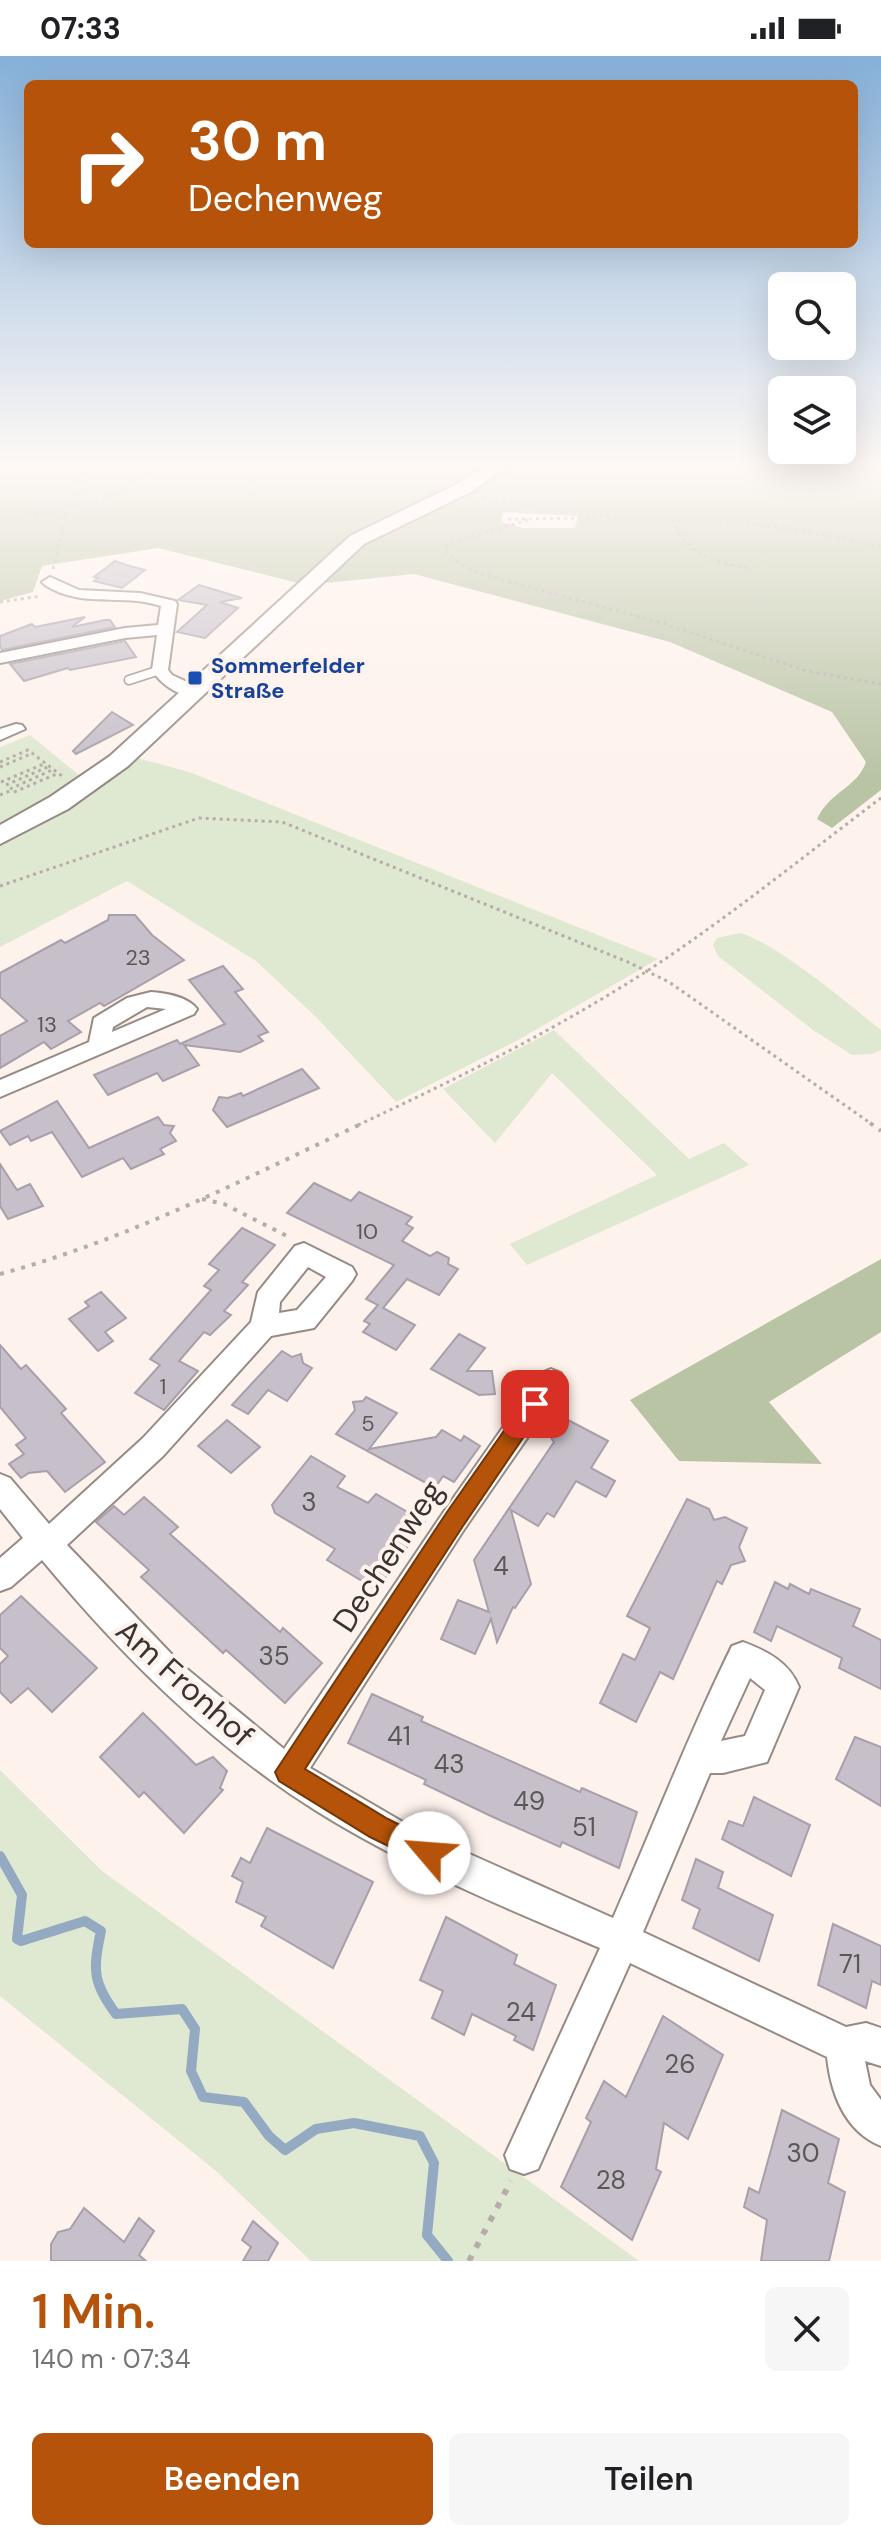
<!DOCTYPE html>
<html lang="de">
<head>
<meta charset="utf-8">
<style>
	body { margin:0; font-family:"DM Sans",sans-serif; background:#f6f6f6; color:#202124; height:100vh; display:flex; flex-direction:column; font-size:30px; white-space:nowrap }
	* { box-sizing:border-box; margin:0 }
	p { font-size:26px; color:#757577 }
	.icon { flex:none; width:44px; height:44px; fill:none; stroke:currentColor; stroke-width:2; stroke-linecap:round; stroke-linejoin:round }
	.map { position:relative; height:2205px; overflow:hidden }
	.details { display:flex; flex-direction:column; background:#fff; flex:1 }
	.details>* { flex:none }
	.guide { position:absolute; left:24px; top:24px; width:834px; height:168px; border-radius:12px; box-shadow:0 8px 32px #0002; background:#b45309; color:#fff; overflow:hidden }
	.tools { position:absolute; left:768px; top:216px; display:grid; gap:16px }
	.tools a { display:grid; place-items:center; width:88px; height:88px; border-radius:12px; background:#fff; box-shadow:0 8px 32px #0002; font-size:40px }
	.pin { position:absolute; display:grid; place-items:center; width:68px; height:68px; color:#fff; margin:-34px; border-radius:16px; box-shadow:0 4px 12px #0006 }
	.me { position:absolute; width:88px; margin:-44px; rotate:297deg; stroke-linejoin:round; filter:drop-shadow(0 0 6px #0008) }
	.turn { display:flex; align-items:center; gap:28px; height:168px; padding:0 32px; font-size:36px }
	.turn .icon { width:104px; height:104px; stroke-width:2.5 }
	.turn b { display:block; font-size:56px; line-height:68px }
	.round { display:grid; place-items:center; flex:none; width:84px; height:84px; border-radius:12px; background:#f6f6f6 }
	.headline { display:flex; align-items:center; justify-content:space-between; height:136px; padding:0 32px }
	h1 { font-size:48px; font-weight:600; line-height:60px; color:#b45309 }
	.button { display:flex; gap:16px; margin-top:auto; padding:16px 32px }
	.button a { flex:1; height:92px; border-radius:12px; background:#b45309; color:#fff; font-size:32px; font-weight:600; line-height:92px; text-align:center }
	.button a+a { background:#f6f6f6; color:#202124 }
	.status { display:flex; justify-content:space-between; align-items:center; height:56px; padding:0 40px; background:#fff; direction:ltr }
	.status svg { height:22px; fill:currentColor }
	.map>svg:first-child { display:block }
	.green { fill:#dfe8d1 }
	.forest { fill:#b9c4a5; fill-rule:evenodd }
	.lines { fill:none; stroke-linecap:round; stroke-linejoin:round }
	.stream { stroke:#94aac3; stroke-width:10 }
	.building { fill:#c7c0ca; stroke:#a7a0aa; stroke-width:2 }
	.lane-casing { stroke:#968a85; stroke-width:11 }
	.street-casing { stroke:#968a85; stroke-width:4 }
	.secondary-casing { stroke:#968a85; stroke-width:4 }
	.path-far2 { stroke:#b6ada8; stroke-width:3; stroke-dasharray:3 4; stroke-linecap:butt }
	.path-far1 { stroke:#b6ada8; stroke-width:4; stroke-dasharray:4 7; stroke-linecap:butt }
	.path { stroke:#b6ada8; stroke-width:6; stroke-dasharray:6 9; stroke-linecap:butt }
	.lane { stroke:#fff; stroke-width:8 }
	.street { fill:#fff; fill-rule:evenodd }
	.secondary { fill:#fff; fill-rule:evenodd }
	.route { fill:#b45309; stroke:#753606; stroke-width:2 }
	.transit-dot { fill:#1a4fb4; stroke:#fef2ec; stroke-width:3 }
	.labels { text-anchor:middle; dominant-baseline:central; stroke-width:8; stroke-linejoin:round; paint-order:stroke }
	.far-transit-label { font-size:22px; font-weight:bold; fill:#164399; stroke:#fef2ec; text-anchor:start }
	.number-label { font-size:22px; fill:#5c5757 }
	.near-number-label { font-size:26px; fill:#5c5757 }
	.near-street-label { font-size:32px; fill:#383431; stroke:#fef2ec }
</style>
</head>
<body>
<div class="status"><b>07:33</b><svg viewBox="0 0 49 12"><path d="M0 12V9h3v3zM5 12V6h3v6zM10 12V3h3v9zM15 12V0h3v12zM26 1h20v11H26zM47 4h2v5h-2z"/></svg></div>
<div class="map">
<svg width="881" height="2205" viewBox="0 0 881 2205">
	<rect width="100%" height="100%" fill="#fef2ec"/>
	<g class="green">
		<polygon points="30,679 80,720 0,769 0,691"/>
		<path d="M 137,702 L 189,716 L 658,903 L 518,984 L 396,1046 L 316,961 L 256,905 L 127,825 L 0,891 L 0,789 C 48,763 95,736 137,702 Z"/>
		<path d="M 740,877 C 776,887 850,949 881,974 L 881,994 L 872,998 L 852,999 L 813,974 L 718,900 L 713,889 L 717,882 Z"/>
		<polygon points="554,974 689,1103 724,1087 749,1109 527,1209 510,1188 657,1119 552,1017 495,1087 443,1033"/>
		<polygon points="0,1714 102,1815 639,2205 311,2205 216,2115 0,1940"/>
	</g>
	<g class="forest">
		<path d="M 0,410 L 881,410 L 881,734 L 832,772 L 817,763 C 830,735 857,732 866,706 L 832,656 L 670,586 L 414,518 L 306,529 L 158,492 L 42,510 L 33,536 L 0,545 ZM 503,456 L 577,460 L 578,460 L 575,472 L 523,472 L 502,466 Z"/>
		<polygon points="881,1203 881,1276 769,1346 822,1408 679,1405 630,1344"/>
	</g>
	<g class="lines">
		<path class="stream" d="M 0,1800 L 22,1839 L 17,1883 L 21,1885 L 85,1865 L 101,1875 C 93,1913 92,1926 116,1958 L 182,1953 L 195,1973 L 191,2015 L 203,2041 L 244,2046 L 269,2080 L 285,2094 L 316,2073 L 354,2067 L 420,2080 L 434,2107 L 427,2179 L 448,2205"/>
	</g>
	<g class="building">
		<polygon points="115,505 126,509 145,514 122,532 94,525 98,522 94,521"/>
		<polygon points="199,529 242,542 220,546 238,552 205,582 177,576 207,549 178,544"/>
		<polygon points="85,561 72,571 105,564 110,564 115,571 2,594 0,590 0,580 32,568 35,571"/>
		<polygon points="125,585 136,601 70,614 68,612 24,625 10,608"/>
		<polygon points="112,656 133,669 76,698 73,695"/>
		<polygon points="109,859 135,859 152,879 184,904 104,950 100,947 68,965 81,976 51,993 44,986 0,1012 0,980 27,965 0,941 0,917 61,884 65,887 108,864"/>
		<polygon points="223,910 243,933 235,936 268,976 258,980 263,985 240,996 184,989 199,1009 163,1025 157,1017 108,1039 94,1019 177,984 180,988 225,968 189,924"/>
		<polygon points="302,1013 319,1032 227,1071 213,1054 219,1041 228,1042 241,1037 243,1040"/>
		<polygon points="57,1045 89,1092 158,1061 164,1069 174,1070 170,1077 176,1085 160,1093 164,1098 131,1113 123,1102 82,1121 52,1076 31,1085 28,1080 10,1089 0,1075"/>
		<polygon points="0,1108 17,1134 30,1128 43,1150 8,1163 0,1150"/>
		<polygon points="314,1127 351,1145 359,1136 412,1161 406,1168 413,1172 402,1185 430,1200 437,1196 449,1202 448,1208 458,1213 439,1239 407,1223 383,1252 415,1269 396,1294 363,1276 370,1268 364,1265 378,1249 366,1243 394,1209 287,1157"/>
		<polygon points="242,1172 275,1189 242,1226 248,1229 224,1255 231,1259 210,1279 204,1276 179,1305 198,1315 164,1354 135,1337 160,1309 150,1303 211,1234 204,1230 219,1214 209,1208"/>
		<polygon points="101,1236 126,1262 105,1276 113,1285 98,1295 69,1263 89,1250 85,1246"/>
		<polygon points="459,1278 485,1292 467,1315 492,1315 495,1338 479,1339 431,1313"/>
		<polygon points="0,1289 21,1313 26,1309 66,1353 61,1357 105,1406 65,1436 47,1415 29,1417 21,1422 9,1408 24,1398 16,1389 26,1382 0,1351"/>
		<polygon points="282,1295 292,1301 301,1298 303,1307 312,1312 287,1345 268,1334 248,1358 232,1349"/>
		<polygon points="366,1341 397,1357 369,1393 436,1381 442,1374 461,1385 464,1380 480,1390 454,1426 443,1420 435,1432 336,1378 355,1354 353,1346 363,1345"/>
		<polygon points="227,1364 260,1391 231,1417 198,1390"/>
		<polygon points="568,1364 608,1385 591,1412 615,1425 606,1441 576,1425 554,1461 547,1457 538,1470 511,1454 531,1528 515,1552 513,1551 497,1586 491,1563 475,1598 441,1583 458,1544 489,1556 474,1504 554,1386 545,1373 562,1374"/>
		<polygon points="311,1400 345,1420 337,1431 368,1447 376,1438 425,1466 377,1534 327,1504 335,1493 275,1457 272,1449"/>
		<polygon points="144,1441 178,1471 170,1478 280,1576 283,1572 322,1607 285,1647 226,1594 223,1597 141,1521 149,1514 96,1466 114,1450 124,1459"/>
		<polygon points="687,1443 709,1453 714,1464 725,1461 747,1472 739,1491 745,1505 731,1509 722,1528 717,1525 673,1623 660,1616 636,1666 600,1647 623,1598 635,1604 650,1572 627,1560"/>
		<polygon points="775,1526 788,1533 790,1528 809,1538 811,1533 860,1553 853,1570 881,1584 881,1633 839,1612 842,1602 777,1570 771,1585 754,1576"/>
		<polygon points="21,1540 97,1612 52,1656 28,1632 11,1647 0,1636 0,1608 8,1600 0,1592 0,1559"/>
		<polygon points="372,1638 423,1661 421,1665 580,1736 582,1732 637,1756 619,1812 562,1786 560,1791 493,1761 424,1728 426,1724 348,1687"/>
		<polygon points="143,1657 196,1709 213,1701 227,1715 220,1732 223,1734 184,1777 144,1736 139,1741 100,1701"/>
		<polygon points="855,1681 881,1691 881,1750 836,1723"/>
		<polygon points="754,1741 810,1769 791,1820 722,1783 729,1765 743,1770"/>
		<polygon points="267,1772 373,1826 333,1912 261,1870 266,1861 236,1846 243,1826 232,1820 241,1802 250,1807"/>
		<polygon points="696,1803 723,1816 718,1832 773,1859 759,1905 693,1872 700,1853 682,1844"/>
		<polygon points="446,1861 517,1899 514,1908 556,1929 533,1994 514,1984 516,1980 472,1958 464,1979 432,1962 443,1935 420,1924"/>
		<polygon points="833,1868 881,1890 881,1929 872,1925 866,1952 818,1929"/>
		<polygon points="663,1960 723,1999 688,2083 664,2067 656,2113 661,2116 632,2184 561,2131 591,2066 586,2062 604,2025 626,2041"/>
		<polygon points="782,2054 839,2083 828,2127 845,2136 829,2205 761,2205 767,2164 744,2151 749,2132 759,2137"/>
		<polygon points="84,2152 124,2186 139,2162 154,2175 139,2199 146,2205 51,2205 51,2188 58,2176 70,2173"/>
		<polygon points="253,2165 278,2187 268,2205 243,2205 251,2191 242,2184"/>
	</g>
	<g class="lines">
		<defs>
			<polyline id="lane" points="129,624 160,614"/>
			<g id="street">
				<path d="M 50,521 L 79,534 L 140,537 L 175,545 L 177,548 L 168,614 L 172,619 L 200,632 L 202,636 L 200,640 C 182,643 161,629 152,614 L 157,579 L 125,582 L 0,607 L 0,597 L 125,572 L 158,569 L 161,550 C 122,537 82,553 45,529 L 42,526 Z"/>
				<polygon points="16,668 22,669 25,673 0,684 0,673"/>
				<path d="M 151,936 C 166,937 188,941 197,953 L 194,958 L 0,1041 L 0,1024 L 89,986 L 94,962 L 127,942 ZM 147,951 L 166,953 L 112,976 L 113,971 Z"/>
				<path d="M 304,1187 L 352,1211 L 356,1218 L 352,1225 L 314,1272 L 271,1280 L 163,1400 L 67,1489 L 181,1608 L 284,1693 L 445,1454 L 541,1317 L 551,1313 L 561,1317 L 565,1325 L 561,1333 L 465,1472 L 310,1712 L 420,1776 L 613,1862 C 653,1771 688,1679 732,1590 L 743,1586 C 767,1595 789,1606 799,1631 L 767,1706 L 723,1717 L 710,1717 L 643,1876 L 846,1971 L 866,1967 L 881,1972 L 881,2010 L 865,2005 L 870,2029 L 881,2044 L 881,2090 C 845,2075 831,2038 827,2001 L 630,1907 L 538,2113 L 524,2118 L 510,2113 L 505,2099 L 600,1892 C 503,1851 404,1810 315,1754 C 210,1688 121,1599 42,1504 L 11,1531 L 0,1535 L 0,1502 L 23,1482 L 0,1453 L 0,1418 L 10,1422 L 49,1468 L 143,1382 L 251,1266 L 258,1236 L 295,1190 ZM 308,1211 L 326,1221 L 297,1254 L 279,1257 L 280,1246 ZM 750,1622 L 765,1634 L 745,1680 L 721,1685 Z"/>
			</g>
			<polygon id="secondary" points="485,410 508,410 471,436 364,488 128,710 68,753 0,788 0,769 50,741 110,700 350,480 457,428"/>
		</defs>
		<use href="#lane" class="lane-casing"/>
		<use href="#street" class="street-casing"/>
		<use href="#secondary" class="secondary-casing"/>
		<g class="path-far2">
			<polyline points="482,443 632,464 713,464 773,470 881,490"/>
			<polyline points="508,463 597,462"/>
			<polyline points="528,464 448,488 446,495 459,507 481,518 662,567 807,615 881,628"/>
			<path d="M 672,464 C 688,499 716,508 752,512"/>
			<polyline points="0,466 93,446 119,436 157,410"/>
			<polyline points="53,513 68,452 80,434 82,410"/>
			<polyline points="0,546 41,540"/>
			<polyline points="0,706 28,694 62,720"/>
			<polyline points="0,711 33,697"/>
			<polyline points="1,726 46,707"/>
			<polyline points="6,729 50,710"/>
			<polyline points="10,733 54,713"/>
			<polyline points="14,736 59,717"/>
			<polyline points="0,739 12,734"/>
			<polyline points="0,830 199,762 282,766 628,906 669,926 873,1069"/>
			<path d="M 358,1069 C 457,1023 555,974 647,915 C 728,862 804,800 881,742"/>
		</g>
		<g class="path-far1">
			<polyline points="870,1067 881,1075"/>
			<polyline points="202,1143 224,1148 289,1181"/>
			<path d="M 0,1218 C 127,1184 244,1123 363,1067"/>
		</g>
		<polyline class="path" points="469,2205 511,2125"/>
		<use href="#lane" class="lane"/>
		<use href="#street" class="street"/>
		<use href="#secondary" class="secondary"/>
	</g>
	<linearGradient id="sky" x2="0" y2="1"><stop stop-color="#86b0d9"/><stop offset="0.57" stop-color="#fff9f6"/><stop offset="1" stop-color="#fff9f6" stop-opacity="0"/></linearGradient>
	<rect width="881" height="719" fill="url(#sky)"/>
	<polygon class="route" points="535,1339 542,1342 545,1348 542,1354 463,1470 305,1713 388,1763 438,1788 442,1797 438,1806 429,1810 370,1781 279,1725 275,1716 447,1456 527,1342"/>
	<rect class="transit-dot" x="187" y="614" width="16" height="16" rx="4"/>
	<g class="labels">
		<g class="far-transit-label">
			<text x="211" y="609">Sommerfelder<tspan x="211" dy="25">Straße</tspan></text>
		</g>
		<g class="number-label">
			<text x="138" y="901">23</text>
			<text x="47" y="968">13</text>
			<text x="367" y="1175">10</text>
			<text x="163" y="1330">1</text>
			<text x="368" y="1367">5</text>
		</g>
		<g class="near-number-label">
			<text x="309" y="1446">3</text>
			<text x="501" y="1510">4</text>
			<text x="274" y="1600">35</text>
			<text x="399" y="1680">41</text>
			<text x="449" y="1708">43</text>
			<text x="529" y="1745">49</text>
			<text x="584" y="1771">51</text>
			<text x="850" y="1908">71</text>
			<text x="521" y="1956">24</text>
			<text x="680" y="2008">26</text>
			<text x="803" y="2097">30</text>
			<text x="611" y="2124">28</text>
		</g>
		<g class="near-street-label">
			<text transform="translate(388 1500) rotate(-57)">Dechenweg</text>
			<text transform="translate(185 1627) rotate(42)">Am Fronhof</text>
		</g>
	</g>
</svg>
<div class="tools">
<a><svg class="icon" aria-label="search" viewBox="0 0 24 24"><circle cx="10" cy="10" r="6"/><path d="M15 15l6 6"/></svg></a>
<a><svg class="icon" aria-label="layers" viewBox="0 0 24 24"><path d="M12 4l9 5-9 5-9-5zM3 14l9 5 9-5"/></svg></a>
</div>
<div class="pin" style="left:535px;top:1348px;background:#d93025"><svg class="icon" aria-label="arrive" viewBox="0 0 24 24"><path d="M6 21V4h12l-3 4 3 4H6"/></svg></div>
<svg class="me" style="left:429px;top:1797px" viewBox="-20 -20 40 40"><circle r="19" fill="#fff"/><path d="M0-13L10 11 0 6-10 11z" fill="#b45309"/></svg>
<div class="guide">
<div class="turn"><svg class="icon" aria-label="right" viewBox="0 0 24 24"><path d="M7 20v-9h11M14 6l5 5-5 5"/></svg><div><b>30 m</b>Dechenweg</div></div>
</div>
</div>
<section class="details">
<div class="headline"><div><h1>1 Min.</h1><p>140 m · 07:34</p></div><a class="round"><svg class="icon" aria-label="close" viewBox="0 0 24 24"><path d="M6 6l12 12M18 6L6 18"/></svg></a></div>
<div class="button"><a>Beenden</a><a>Teilen</a></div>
</section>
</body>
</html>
